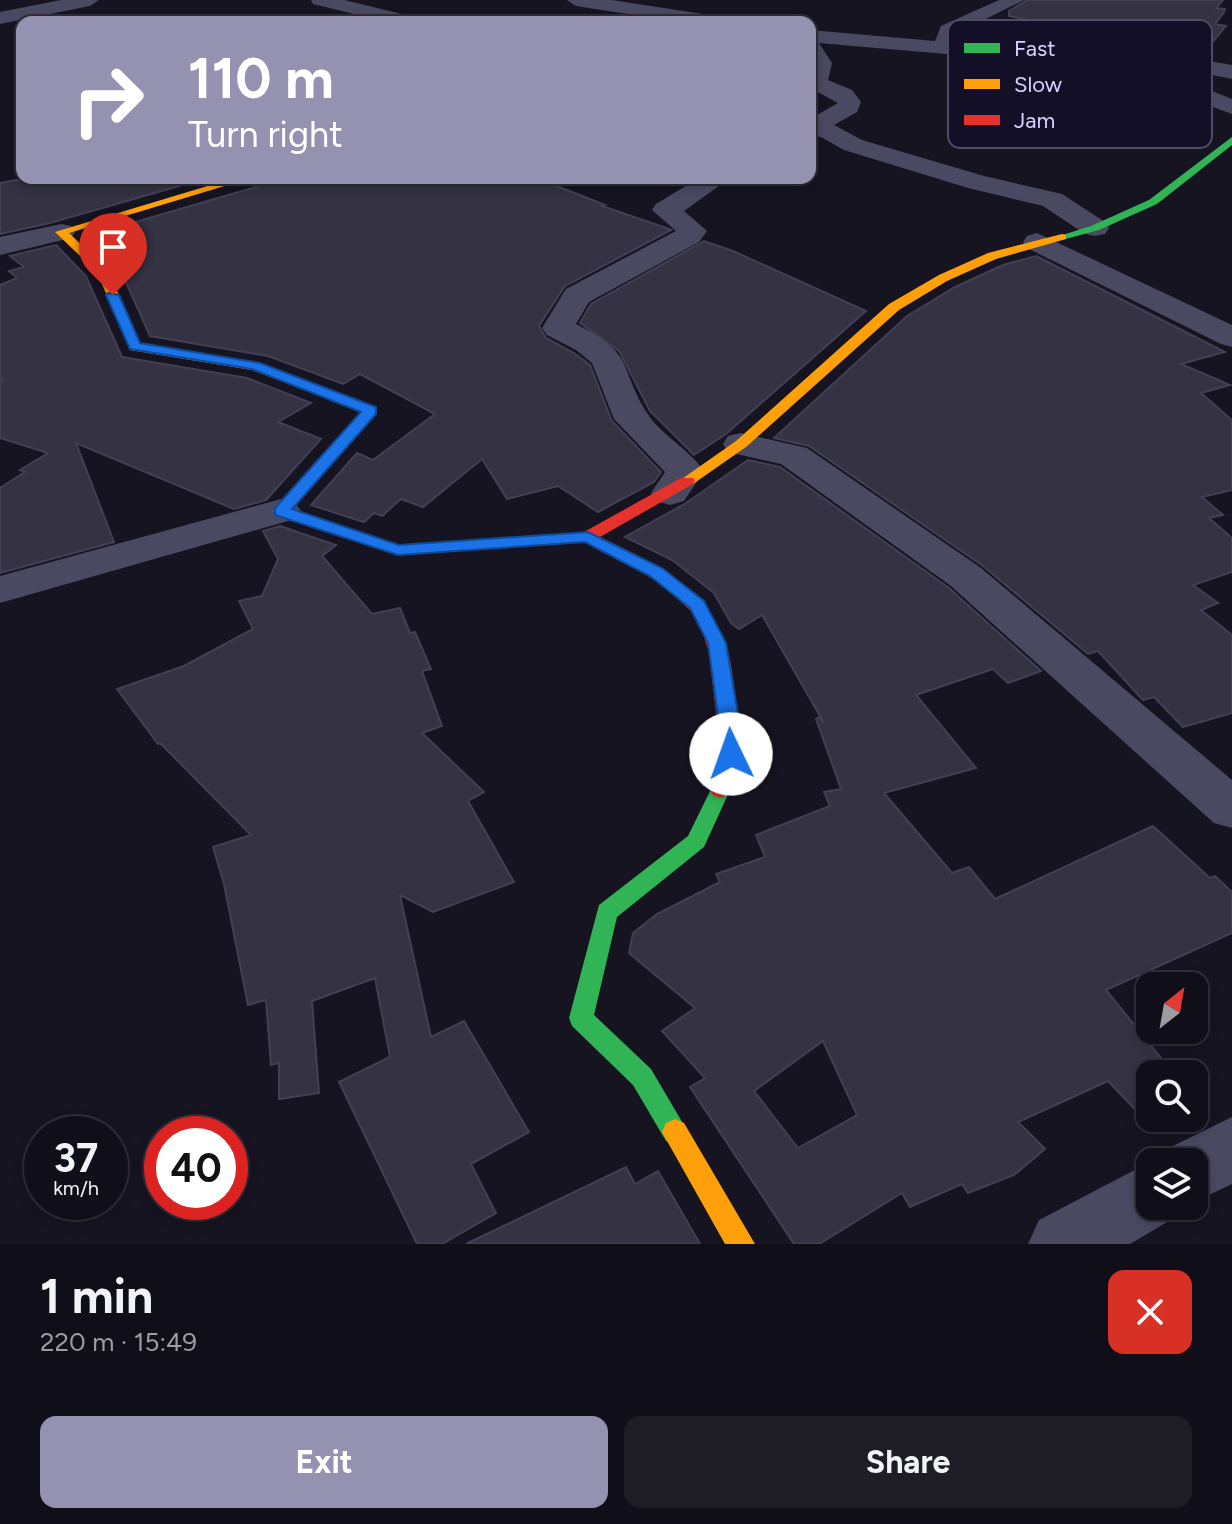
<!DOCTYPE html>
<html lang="en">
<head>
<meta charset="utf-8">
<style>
	body { margin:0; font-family:Figtree,sans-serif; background:#1e1d26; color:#f1f3f6; height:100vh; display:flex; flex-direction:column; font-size:30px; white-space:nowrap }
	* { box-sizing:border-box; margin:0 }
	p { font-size:26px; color:#9c9ca2 }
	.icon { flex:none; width:44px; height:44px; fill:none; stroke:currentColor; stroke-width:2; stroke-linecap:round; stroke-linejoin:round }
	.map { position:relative; height:1244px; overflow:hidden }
	.panel { display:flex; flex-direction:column; background:#100f19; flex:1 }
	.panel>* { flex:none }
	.banner { position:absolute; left:16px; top:16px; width:800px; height:168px; border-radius:16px; box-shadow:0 4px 12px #0003,0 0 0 2px #302f38; background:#9591b1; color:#fff; overflow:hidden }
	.needle { width:52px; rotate:31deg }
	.fabs { position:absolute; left:1136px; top:972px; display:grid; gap:16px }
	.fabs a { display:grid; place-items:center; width:72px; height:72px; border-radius:16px; background:#100f19; box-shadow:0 4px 12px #0003,0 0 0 2px #302f38; font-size:40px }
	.speed { position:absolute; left:24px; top:1116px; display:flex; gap:16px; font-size:40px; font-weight:700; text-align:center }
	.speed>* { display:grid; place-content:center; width:104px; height:104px; border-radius:50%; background:#100f19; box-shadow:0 4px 12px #0003,0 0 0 2px #302f38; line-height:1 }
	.speed small { font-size:20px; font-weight:400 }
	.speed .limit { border:12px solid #d22; background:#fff; color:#111 }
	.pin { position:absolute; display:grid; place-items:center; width:68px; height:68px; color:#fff; margin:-82px -34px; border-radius:50% 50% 50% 0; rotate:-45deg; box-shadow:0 0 8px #0007 }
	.pin .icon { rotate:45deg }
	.me { position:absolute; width:88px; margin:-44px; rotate:357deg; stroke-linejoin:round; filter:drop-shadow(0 0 6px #0008) }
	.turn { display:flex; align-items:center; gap:28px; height:168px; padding:0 40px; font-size:36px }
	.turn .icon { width:104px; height:104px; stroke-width:2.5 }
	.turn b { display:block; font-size:56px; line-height:68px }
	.round { display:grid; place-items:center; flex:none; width:84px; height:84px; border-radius:16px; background:#1e1d26 }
	.overview { display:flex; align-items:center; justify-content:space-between; height:136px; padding:0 40px }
	h1 { font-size:48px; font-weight:700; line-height:60px }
	.cta { display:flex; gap:16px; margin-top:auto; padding:16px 40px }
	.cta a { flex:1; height:92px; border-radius:16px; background:#9591b1; color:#fff; font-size:32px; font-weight:700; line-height:92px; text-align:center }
	.cta a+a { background:#1e1d26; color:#f1f3f6 }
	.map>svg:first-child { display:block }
	.building { fill:#343243; stroke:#433f54; stroke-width:2; fill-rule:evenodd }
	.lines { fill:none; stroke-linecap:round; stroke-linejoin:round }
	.street { fill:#4a4962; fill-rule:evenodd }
	.fast { fill:#30b455; fill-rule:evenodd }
	.slow { fill:#ff9f0a; fill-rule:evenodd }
	.jam { fill:#e5322d; fill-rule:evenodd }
	.route { fill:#1a73e8; stroke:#114b97; stroke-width:2 }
	.key { fill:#130f26; stroke:#4e4a67; stroke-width:2 }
	.key-label { font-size:22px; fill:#d9d4ff }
</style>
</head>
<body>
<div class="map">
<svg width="1232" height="1244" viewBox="0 0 1232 1244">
	<rect width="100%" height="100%" fill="#161421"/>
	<g class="building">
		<polygon points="1027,0 1223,0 1216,8 1225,9 1224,12 1215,24 1226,26 1200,57 1009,16 1009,11"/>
		<polygon points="26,178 207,178 50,223 0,234 0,183"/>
		<polygon points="262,178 537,178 605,205 602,206 669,229 671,230 565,286 539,326 546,338 574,353 590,365 612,421 661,472 654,482 598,512 558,486 507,499 482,459 423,507 401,499 382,516 374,513 364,522 311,505 357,453 373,460 435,414 360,374 343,384 268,356 150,336 120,269 87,236 256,187"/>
		<polygon points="704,241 733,251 866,311 726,434 694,455 650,411 619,351 580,323 591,304"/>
		<polygon points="56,245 86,276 122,357 247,378 311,403 278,422 321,439 266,500 234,509 76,443 114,542 0,573 0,488 25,472 20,470 48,453 0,438 0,382 3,380 0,379 0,285 17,278 9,271 24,267 10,256"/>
		<polygon points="1036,256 1225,352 1181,364 1230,385 1201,393 1232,420 1232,490 1202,497 1223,515 1209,518 1232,538 1232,572 1193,585 1218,603 1201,610 1232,635 1232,713 1183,727 1154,697 1143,700 1098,651 1088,654 983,566 809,446 774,438 907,316 955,287 1003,265"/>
		<path d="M 748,460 L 780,467 L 949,588 L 1041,671 L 1008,683 L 993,669 L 916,695 L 976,768 L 884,793 L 952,873 L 969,867 L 995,899 L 1153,826 L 1210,878 L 1215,876 L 1232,892 L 1232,933 L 1106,990 L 1174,1074 L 1150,1074 L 1150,1125 L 1108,1081 L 1018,1122 L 1045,1149 L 1014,1175 L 968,1193 L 962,1184 L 910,1207 L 902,1193 L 819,1244 L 794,1244 L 690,1087 L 705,1078 L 662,1031 L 695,1008 L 629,953 L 633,933 L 657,914 L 720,882 L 716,874 L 765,857 L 756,835 L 830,806 L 824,792 L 841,789 L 816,719 L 819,717 L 824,723 L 762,615 L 739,629 L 731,623 L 714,593 L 672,560 L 625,537 L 686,503 ZM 823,1041 L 857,1115 L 798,1148 L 754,1091 Z"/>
		<polygon points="280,526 336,545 322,556 372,614 400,608 410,633 415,632 431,669 422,671 442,726 422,733 484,792 468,801 514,882 433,912 400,895 431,1037 464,1021 529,1132 471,1164 496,1213 442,1244 417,1244 339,1082 390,1057 375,978 312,1001 319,1093 279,1099 279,1063 271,1065 266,1000 248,1005 224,884 213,847 251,835 160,743 158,744 117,689 184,666 253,629 239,601 262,596 278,559 263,531"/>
		<polygon points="626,1167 635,1184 658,1171 700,1244 466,1244"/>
	</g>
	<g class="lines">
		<g class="street">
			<polygon points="61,0 99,0 90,6 0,24 0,12"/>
			<polygon points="311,0 344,0 418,18 421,22 387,22 313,4"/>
			<polygon points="567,0 612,0 716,16 726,22 679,22 576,6"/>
			<polygon points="999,0 1024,0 957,33 955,43 1027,49 1209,90 1232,99 1232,114 1194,100 1027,61 819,43 832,63 828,80 852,90 861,102 857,112 834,125 862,140 984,176 1062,194 1105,222 1109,228 1105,234 1095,236 1085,234 1043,206 968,188 844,150 821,137 810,136 810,119 838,103 810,88 810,30 935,41 941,26"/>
			<polygon points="1161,53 1232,65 1232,79 1154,63 1150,59"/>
			<path d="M 699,178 L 730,178 L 684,211 L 707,231 L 699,242 L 589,302 L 576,324 C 636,354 618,366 647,413 C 661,435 689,449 704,471 L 684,501 L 670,505 L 656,501 L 651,493 L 665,472 L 614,419 L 592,363 L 576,350 L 547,335 L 542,328 L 566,289 L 676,231 L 652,210 L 656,204 Z"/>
			<polygon points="61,224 71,226 75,232 71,238 0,255 0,237"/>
			<polygon points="1037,233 1232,325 1232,347 1221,344 1027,248 1023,242 1027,236"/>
			<polygon points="741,433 807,448 981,568 1232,780 1232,828 1214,823 951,586 781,464 728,452 723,444 728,436"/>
			<polygon points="281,499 295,503 301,511 295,519 0,603 0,576"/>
			<polygon points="1232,1117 1232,1184 1194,1202 1194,1162 1164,1162 1171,1147"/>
			<polygon points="1150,1162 1150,1206 1179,1206 1174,1218 1130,1244 1028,1244 1039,1220"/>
		</g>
		<g class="fast">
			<polygon points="1232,137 1232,145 1157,204 1099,230 1062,240 1056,237 1091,226 1149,200"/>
			<polygon points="720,782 727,785 730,790 704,847 617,917 594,1015 651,1069 688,1132 684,1141 675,1145 666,1141 633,1085 572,1026 569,1018 599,905 688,836 713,785"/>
		</g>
		<g class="slow">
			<polygon points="234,178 251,178 69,233 108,270 140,344 260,363 376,407 376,413 354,438 349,439 342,435 362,412 252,370 130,350 97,272 55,232"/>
			<polygon points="1062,234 1066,235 1066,239 996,259 947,281 899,310 746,447 693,484 687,486 679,481 736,441 889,304 939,275 988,253"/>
			<polygon points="675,1119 684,1123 755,1244 725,1244 662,1132 666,1123"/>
		</g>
		<path class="jam" d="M 349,431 L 356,435 L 354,438 L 291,509 L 399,545 L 584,532 L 681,478 L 693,478 L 695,481 L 693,484 L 600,537 C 652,562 707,587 726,646 C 733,665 733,686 737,706 C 741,737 743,767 727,795 L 720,798 L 713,795 L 710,790 L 718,768 L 720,746 L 709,652 L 700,625 L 691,611 L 659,582 L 585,542 L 398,555 L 275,514 L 273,511 L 275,508 L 344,432 Z"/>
	</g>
	<polygon class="route" points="108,293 119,295 140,343 260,363 376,407 376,414 292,509 399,545 588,532 662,568 704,601 726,643 742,738 738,760 724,760 708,643 690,608 650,576 585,542 398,555 275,515 275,508 361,412 252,369 130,349 106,295"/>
	<rect x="948" y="20" width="264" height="128" rx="12" class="key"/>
	<rect x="964" y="43" width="36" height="10" fill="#30b455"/>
	<rect x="964" y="79" width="36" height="10" fill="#ff9f0a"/>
	<rect x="964" y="115" width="36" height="10" fill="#e5322d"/>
	<g class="key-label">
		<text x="1014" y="56">Fast</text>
		<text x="1014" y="92">Slow</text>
		<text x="1014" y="128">Jam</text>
	</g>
</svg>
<div class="fabs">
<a><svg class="needle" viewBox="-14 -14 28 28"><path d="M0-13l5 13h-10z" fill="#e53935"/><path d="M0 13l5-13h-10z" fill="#9c9ca2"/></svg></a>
<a><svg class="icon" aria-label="search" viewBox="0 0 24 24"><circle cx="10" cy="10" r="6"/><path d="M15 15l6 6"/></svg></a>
<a><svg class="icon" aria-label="layers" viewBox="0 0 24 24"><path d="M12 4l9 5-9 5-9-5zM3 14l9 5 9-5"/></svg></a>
</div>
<div class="speed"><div>37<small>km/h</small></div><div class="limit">40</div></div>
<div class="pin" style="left:113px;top:295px;background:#d93025"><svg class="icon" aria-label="arrive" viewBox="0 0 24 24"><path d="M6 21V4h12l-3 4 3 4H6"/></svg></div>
<svg class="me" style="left:731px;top:754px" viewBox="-20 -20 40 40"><circle r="19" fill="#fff"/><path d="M0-13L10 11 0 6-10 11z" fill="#1a73e8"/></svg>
<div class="banner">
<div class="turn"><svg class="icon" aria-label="right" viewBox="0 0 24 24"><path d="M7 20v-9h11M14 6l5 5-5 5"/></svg><div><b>110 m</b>Turn right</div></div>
</div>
</div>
<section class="panel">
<div class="overview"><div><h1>1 min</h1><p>220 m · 15:49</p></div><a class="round" style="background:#d93025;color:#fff"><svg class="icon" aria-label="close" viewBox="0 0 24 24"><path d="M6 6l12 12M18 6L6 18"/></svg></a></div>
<div class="cta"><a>Exit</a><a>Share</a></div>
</section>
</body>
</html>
